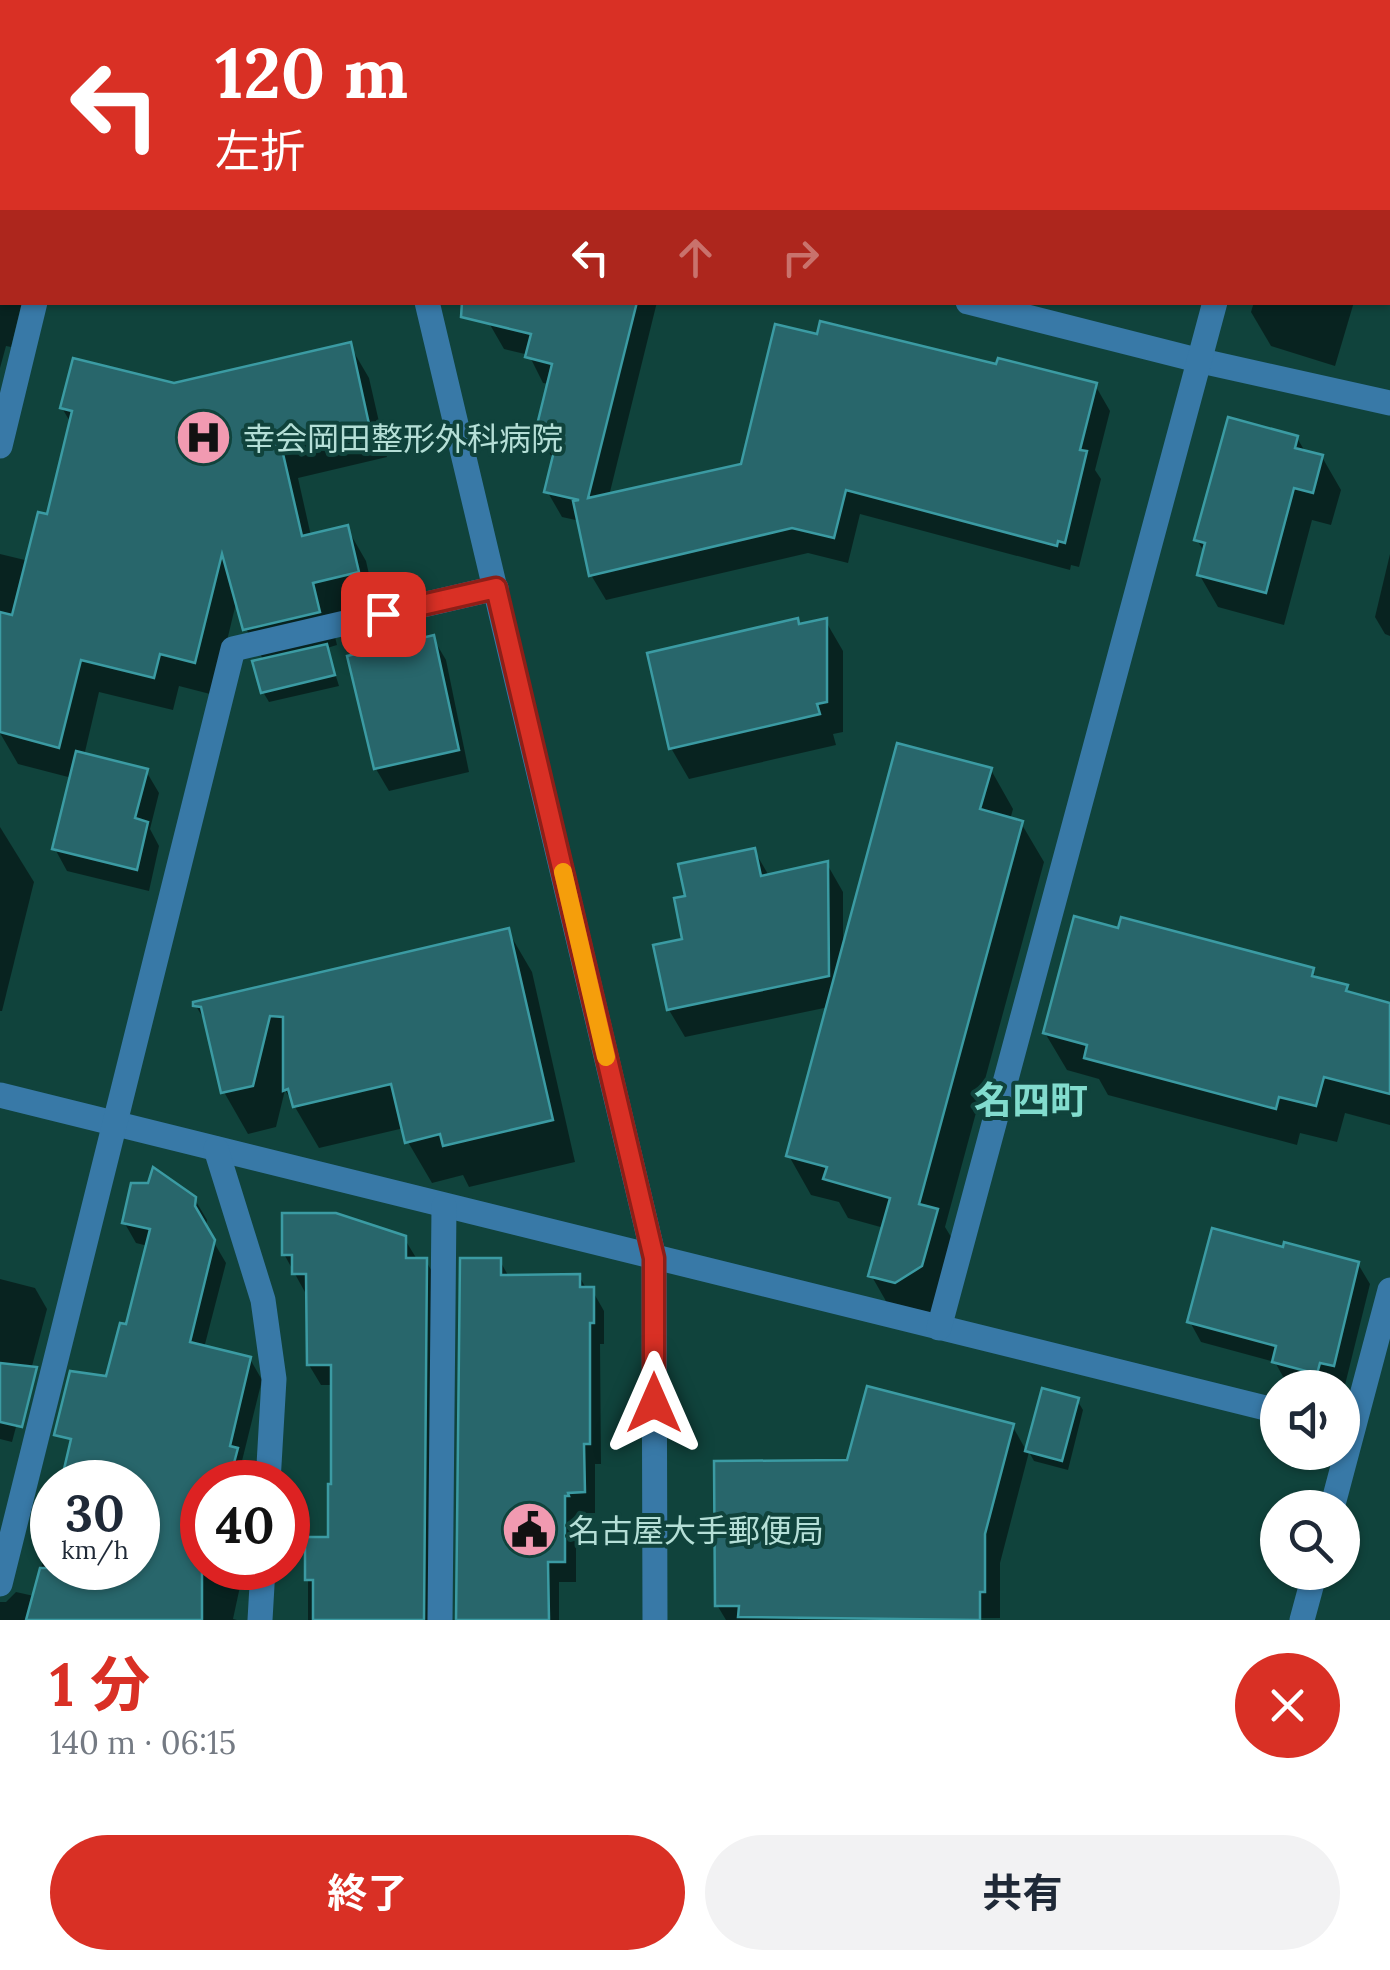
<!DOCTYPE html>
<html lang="ja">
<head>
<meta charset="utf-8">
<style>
	body { margin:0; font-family:Lora,"Noto Sans JP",serif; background:#f2f2f3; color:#1f2937; height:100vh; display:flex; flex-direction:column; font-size:38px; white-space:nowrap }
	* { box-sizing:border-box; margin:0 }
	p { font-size:32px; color:#747a83 }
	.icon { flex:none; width:55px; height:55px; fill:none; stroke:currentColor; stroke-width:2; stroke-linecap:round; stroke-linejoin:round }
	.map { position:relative; height:1620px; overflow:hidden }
	.panel { display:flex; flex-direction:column; background:#fff; flex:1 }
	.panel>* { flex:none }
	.top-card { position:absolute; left:0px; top:0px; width:1390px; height:305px; box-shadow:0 2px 8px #0004; background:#d93025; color:#fff; overflow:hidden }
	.buttons { position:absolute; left:1260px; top:1370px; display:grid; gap:20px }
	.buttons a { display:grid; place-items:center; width:100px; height:100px; border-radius:50%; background:#fff; box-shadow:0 2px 8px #0004; font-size:50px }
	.speed { position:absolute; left:30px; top:1460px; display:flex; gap:20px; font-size:50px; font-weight:700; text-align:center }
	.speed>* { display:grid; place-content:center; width:130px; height:130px; border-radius:50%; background:#fff; box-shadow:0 2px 8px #0004; line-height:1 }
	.speed small { font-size:25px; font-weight:400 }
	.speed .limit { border:15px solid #d22; background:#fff; color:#111 }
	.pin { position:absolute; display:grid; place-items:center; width:85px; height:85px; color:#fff; margin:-42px; border-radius:20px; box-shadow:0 5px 15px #0006 }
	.me { position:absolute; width:110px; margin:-55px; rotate:0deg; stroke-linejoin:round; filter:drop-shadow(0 0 8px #0008) }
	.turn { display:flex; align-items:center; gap:35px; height:210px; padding:0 50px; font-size:45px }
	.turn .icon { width:130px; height:130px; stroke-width:2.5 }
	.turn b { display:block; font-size:70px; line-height:85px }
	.lanes { display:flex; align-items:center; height:95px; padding:0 50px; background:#0003; justify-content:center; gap:50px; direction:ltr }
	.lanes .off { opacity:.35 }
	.round { display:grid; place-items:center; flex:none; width:105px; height:105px; border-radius:52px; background:#f2f2f3 }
	.summary { display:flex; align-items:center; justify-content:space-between; height:170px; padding:0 50px }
	h1 { font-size:60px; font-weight:700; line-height:75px; color:#d93025 }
	.action { display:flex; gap:20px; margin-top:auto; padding:20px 50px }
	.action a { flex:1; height:115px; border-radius:60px; background:#d93025; color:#fff; font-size:40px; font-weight:700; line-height:115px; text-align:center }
	.action a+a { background:#f2f2f3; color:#1f2937 }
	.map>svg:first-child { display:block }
	.shadow { fill:#0007 }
	.building { fill:#28666b; stroke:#3b9ba3; stroke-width:2.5 }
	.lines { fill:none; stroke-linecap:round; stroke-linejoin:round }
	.minor { stroke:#3879a7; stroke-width:25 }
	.route-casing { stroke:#8d1f18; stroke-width:25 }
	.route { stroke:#d93025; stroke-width:18 }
	.slow { stroke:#f59e0b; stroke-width:18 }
	.labels { text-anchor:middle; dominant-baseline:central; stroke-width:8; stroke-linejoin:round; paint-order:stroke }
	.poi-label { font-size:32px; fill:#b5dfd7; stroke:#10433c; text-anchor:start }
	.quarter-label { font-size:38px; font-weight:bold; fill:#82dcce; stroke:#10433c }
</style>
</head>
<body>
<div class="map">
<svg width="1390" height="1620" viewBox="0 0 1390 1620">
	<rect width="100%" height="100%" fill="#10433c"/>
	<g class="shadow">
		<polygon points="0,0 76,0 76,2 2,2 2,46"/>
		<polygon points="227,0 290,0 292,2 216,2"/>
		<polygon points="437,0 608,0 609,2 437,2"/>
		<polygon points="747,0 891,0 892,2 747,2"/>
		<polygon points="1075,0 1126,0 1134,2 1074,2"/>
		<polygon points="1151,0 1289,0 1150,2"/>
		<polygon points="1362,0 1390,0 1390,224 1388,2 1361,2"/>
		<polygon points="0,262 2,302 22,302 11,347 6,346 0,368"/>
		<polygon points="487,302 657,302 609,496 743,466 998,367 1095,385 1110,411 1095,470 1101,479 1079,567 1071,565 1070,570 860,514 848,563 808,553 606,600 591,575 580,521 562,517 547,491 553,459 538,433 550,384 543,383 529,355 504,349 489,323"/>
		<polygon points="1254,302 1354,302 1335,366 1271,346 1251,312"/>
		<polygon points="349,344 369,378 387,457 298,478 311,536 347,528 366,561 376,605 330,616 337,645 327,648 339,686 269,702 263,692 264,661 246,629 237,599 214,695 179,686 173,710 99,692 84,756 146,771 159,793 150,829 159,846 149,891 67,871 55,849 72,778 18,764 0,733 0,554 29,561 49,517 72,425 62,408 174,386"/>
		<polygon points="1297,438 1306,453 1322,457 1341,490 1331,525 1312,520 1284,625 1218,607 1199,574 1205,553 1197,540"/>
		<polygon points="1390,554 1390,636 1385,634 1375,617"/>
		<polygon points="825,620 843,651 843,732 833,734 836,745 689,779 671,748 800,626"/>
		<polygon points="433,638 446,660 469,772 389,791 376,769"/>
		<polygon points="991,770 1013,809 1010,820 1021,823 1044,862 945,1227 959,1250 944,1306 918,1321 894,1315 871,1275 884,1228 848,1218 839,1202 811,1195 789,1156 829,1007 685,1037 669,1010 685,941 687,898 754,850 769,876 827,864 843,892 843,947"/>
		<polygon points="0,827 34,882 2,1011 0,1011"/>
		<polygon points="508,931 532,972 575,1162 469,1187 463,1175 432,1183 408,1142 404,1128 319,1148 285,1090 276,1127 248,1134 224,1092 209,1028 196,1006"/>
		<polygon points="1312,970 1318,980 1346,988 1350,995 1390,1005 1390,1125 1345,1113 1337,1142 1300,1133 1297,1145 1108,1095 1099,1079 1067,1070 1045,1033"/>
		<polygon points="194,1198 207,1220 206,1229 226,1263 204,1348 250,1359 262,1380 242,1461 248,1471 245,1482 202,1482 202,1568 244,1568 233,1619 237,1620 0,1620 0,1602 6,1602 16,1592 34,1596 52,1525 52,1568 138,1568 138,1482 72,1482 95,1391 104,1393 128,1327 148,1246 136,1243 124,1222"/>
		<polygon points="404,1238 418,1261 426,1261 438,1282 435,1620 308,1620 308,1539 330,1539 333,1385 321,1385 309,1365 306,1294 284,1254"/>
		<polygon points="1284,1250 1358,1264 1370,1284 1345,1385 1331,1382 1329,1388 1308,1388 1286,1382 1275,1362 1201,1342 1190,1322"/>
		<polygon points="500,1261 509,1277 579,1276 587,1290 592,1290 604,1311 604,1344 600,1344 601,1464 595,1464 595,1513 579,1513 579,1516 576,1516 576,1582 559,1582 559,1620 459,1620"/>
		<polygon points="0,1279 35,1288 47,1309 12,1442 0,1439"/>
		<polygon points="1044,1391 1077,1400 1083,1410 1068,1470 1034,1461 1029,1452 1000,1563 1000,1618 726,1620 717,1605 849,1462 1013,1427 1027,1452"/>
	</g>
	<g class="building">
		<polygon points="462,302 637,302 588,498 741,464 775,324 817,334 820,321 996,364 998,358 1097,383 1080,450 1087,451 1065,543 1058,541 1057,546 846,490 834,538 792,528 589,576 573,501 579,500 544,492 557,439 535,433 552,364 525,357 531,334 461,317"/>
		<polygon points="351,342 369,424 281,445 302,536 348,525 359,572 313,583 320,612 243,630 222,554 195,663 160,654 154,678 81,660 59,748 0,732 0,612 12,615 38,512 47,514 72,411 60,408 73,358 174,383"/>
		<polygon points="1228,417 1298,436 1295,448 1323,455 1313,493 1294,488 1266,593 1197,575 1205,543 1194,540"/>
		<polygon points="798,618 799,624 827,618 827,702 817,704 820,714 669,749 647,653"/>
		<polygon points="434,635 459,750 374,769 347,656"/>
		<polygon points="327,644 335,675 261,693 252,661"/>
		<polygon points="897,743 992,768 980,809 1023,821 919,1204 938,1209 922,1266 895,1283 868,1276 890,1198 823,1179 827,1167 786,1156"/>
		<polygon points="76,751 148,769 135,818 148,822 137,870 52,849"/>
		<polygon points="755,848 761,876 828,861 829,976 667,1010 653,945 682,939 674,898 685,896 678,864"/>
		<polygon points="1074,916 1118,928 1121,917 1314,968 1312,976 1348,985 1346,991 1390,1003 1390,1094 1324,1077 1316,1106 1279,1097 1276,1109 1084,1058 1087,1045 1043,1033"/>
		<polygon points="509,928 553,1120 443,1146 440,1134 405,1143 391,1084 293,1107 288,1089 283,1091 283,1017 270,1016 253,1086 221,1093 201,1007 193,1006 193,1002"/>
		<polygon points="153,1167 196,1197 195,1206 215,1240 190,1342 251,1357 230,1446 238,1448 229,1482 202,1482 202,1620 26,1620 40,1568 138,1568 138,1482 61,1482 71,1439 54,1435 70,1371 106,1376 120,1323 126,1324 150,1229 122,1223 131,1183 148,1183"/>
		<polygon points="282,1213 336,1213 406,1236 406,1258 427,1258 424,1620 313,1620 313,1580 305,1580 305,1537 328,1537 328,1484 331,1484 331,1365 307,1365 306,1274 292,1274 292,1255 282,1255"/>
		<polygon points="1212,1228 1283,1247 1284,1242 1359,1262 1334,1366 1320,1363 1317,1374 1272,1362 1276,1346 1187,1322"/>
		<polygon points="460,1258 501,1258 501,1275 580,1274 580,1287 594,1287 594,1323 590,1323 590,1444 584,1444 585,1492 568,1493 569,1496 565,1496 565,1562 548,1562 549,1620 456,1620"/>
		<polygon points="0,1363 37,1367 22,1427 0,1422"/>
		<polygon points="867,1386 1014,1424 985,1534 985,1592 980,1592 980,1620 738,1617 739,1606 715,1606 714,1461 847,1460"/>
		<polygon points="1042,1388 1079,1398 1062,1461 1025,1451"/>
	</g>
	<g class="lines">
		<g class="minor">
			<polyline points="354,0 355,2"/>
			<polyline points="634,0 635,2"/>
			<polyline points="714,2 714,0"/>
			<polyline points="1309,2 1310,0"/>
			<polyline points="0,66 2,66"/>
			<polyline points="427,302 654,1258 655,1620"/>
			<polyline points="968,302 1197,360 1390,403"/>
			<polyline points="0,446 35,302"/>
			<polyline points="0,1095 1278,1411"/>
			<polyline points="216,1149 263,1300 274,1379 268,1482"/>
			<polyline points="939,1328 1215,302"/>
			<polyline points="1332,1508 1390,1290"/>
			<polyline points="0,1584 233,649 496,588"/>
			<polyline points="260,1620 263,1568"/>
			<polyline points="440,1620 444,1206"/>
			<polyline points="1302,1620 1315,1572"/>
		</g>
	</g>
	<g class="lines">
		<defs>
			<polyline id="route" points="383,614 496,588 654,1258 654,1403"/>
		</defs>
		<use href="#route" class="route-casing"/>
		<use href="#route" class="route"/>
		<polyline class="slow" points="563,872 606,1057"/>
	</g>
	<defs>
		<symbol id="hospital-disc" viewBox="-11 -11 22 22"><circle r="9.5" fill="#f19ab1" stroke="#10433c"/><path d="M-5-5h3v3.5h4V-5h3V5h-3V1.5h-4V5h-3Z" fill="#111"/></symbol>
		<symbol id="civic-disc" viewBox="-11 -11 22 22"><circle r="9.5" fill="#f19ab1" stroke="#10433c"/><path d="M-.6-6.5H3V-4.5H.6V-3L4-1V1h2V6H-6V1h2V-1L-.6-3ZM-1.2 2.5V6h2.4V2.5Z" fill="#111"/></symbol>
	</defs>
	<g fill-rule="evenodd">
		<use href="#hospital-disc" x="172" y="406" width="63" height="63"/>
		<use href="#civic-disc" x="498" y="1498" width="63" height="63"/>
	</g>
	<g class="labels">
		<g class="poi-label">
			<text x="243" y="438">幸会岡田整形外科病院</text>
			<text x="568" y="1530">名古屋大手郵便局</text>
		</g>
		<g class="quarter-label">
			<text x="1031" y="1100">名四町</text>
		</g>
	</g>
</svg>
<div class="buttons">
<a><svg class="icon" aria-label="sound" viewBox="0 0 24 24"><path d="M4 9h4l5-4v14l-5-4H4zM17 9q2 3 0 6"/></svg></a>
<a><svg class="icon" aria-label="search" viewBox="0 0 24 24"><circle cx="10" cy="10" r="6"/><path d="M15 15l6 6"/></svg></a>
</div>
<div class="speed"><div>30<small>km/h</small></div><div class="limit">40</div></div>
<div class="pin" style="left:383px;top:614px;background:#d93025"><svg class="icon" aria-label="arrive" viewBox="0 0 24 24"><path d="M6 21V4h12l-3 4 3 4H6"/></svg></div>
<svg class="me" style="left:654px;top:1403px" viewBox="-20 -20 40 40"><path d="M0-17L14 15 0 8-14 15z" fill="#d93025" stroke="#fff" stroke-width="4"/></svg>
<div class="top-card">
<div class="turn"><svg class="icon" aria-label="left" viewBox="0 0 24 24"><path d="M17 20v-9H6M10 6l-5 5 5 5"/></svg><div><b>120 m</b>左折</div></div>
<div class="lanes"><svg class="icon" aria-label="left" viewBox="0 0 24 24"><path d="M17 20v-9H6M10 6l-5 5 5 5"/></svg><svg class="icon off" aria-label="ahead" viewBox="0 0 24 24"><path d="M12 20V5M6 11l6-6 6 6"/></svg><svg class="icon off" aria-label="right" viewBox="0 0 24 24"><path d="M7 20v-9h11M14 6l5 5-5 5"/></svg></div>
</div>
</div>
<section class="panel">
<div class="summary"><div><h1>1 分</h1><p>140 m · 06:15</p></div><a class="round" style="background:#d93025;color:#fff"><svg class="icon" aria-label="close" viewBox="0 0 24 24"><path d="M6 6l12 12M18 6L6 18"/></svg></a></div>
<div class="action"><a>終了</a><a>共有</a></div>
</section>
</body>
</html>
